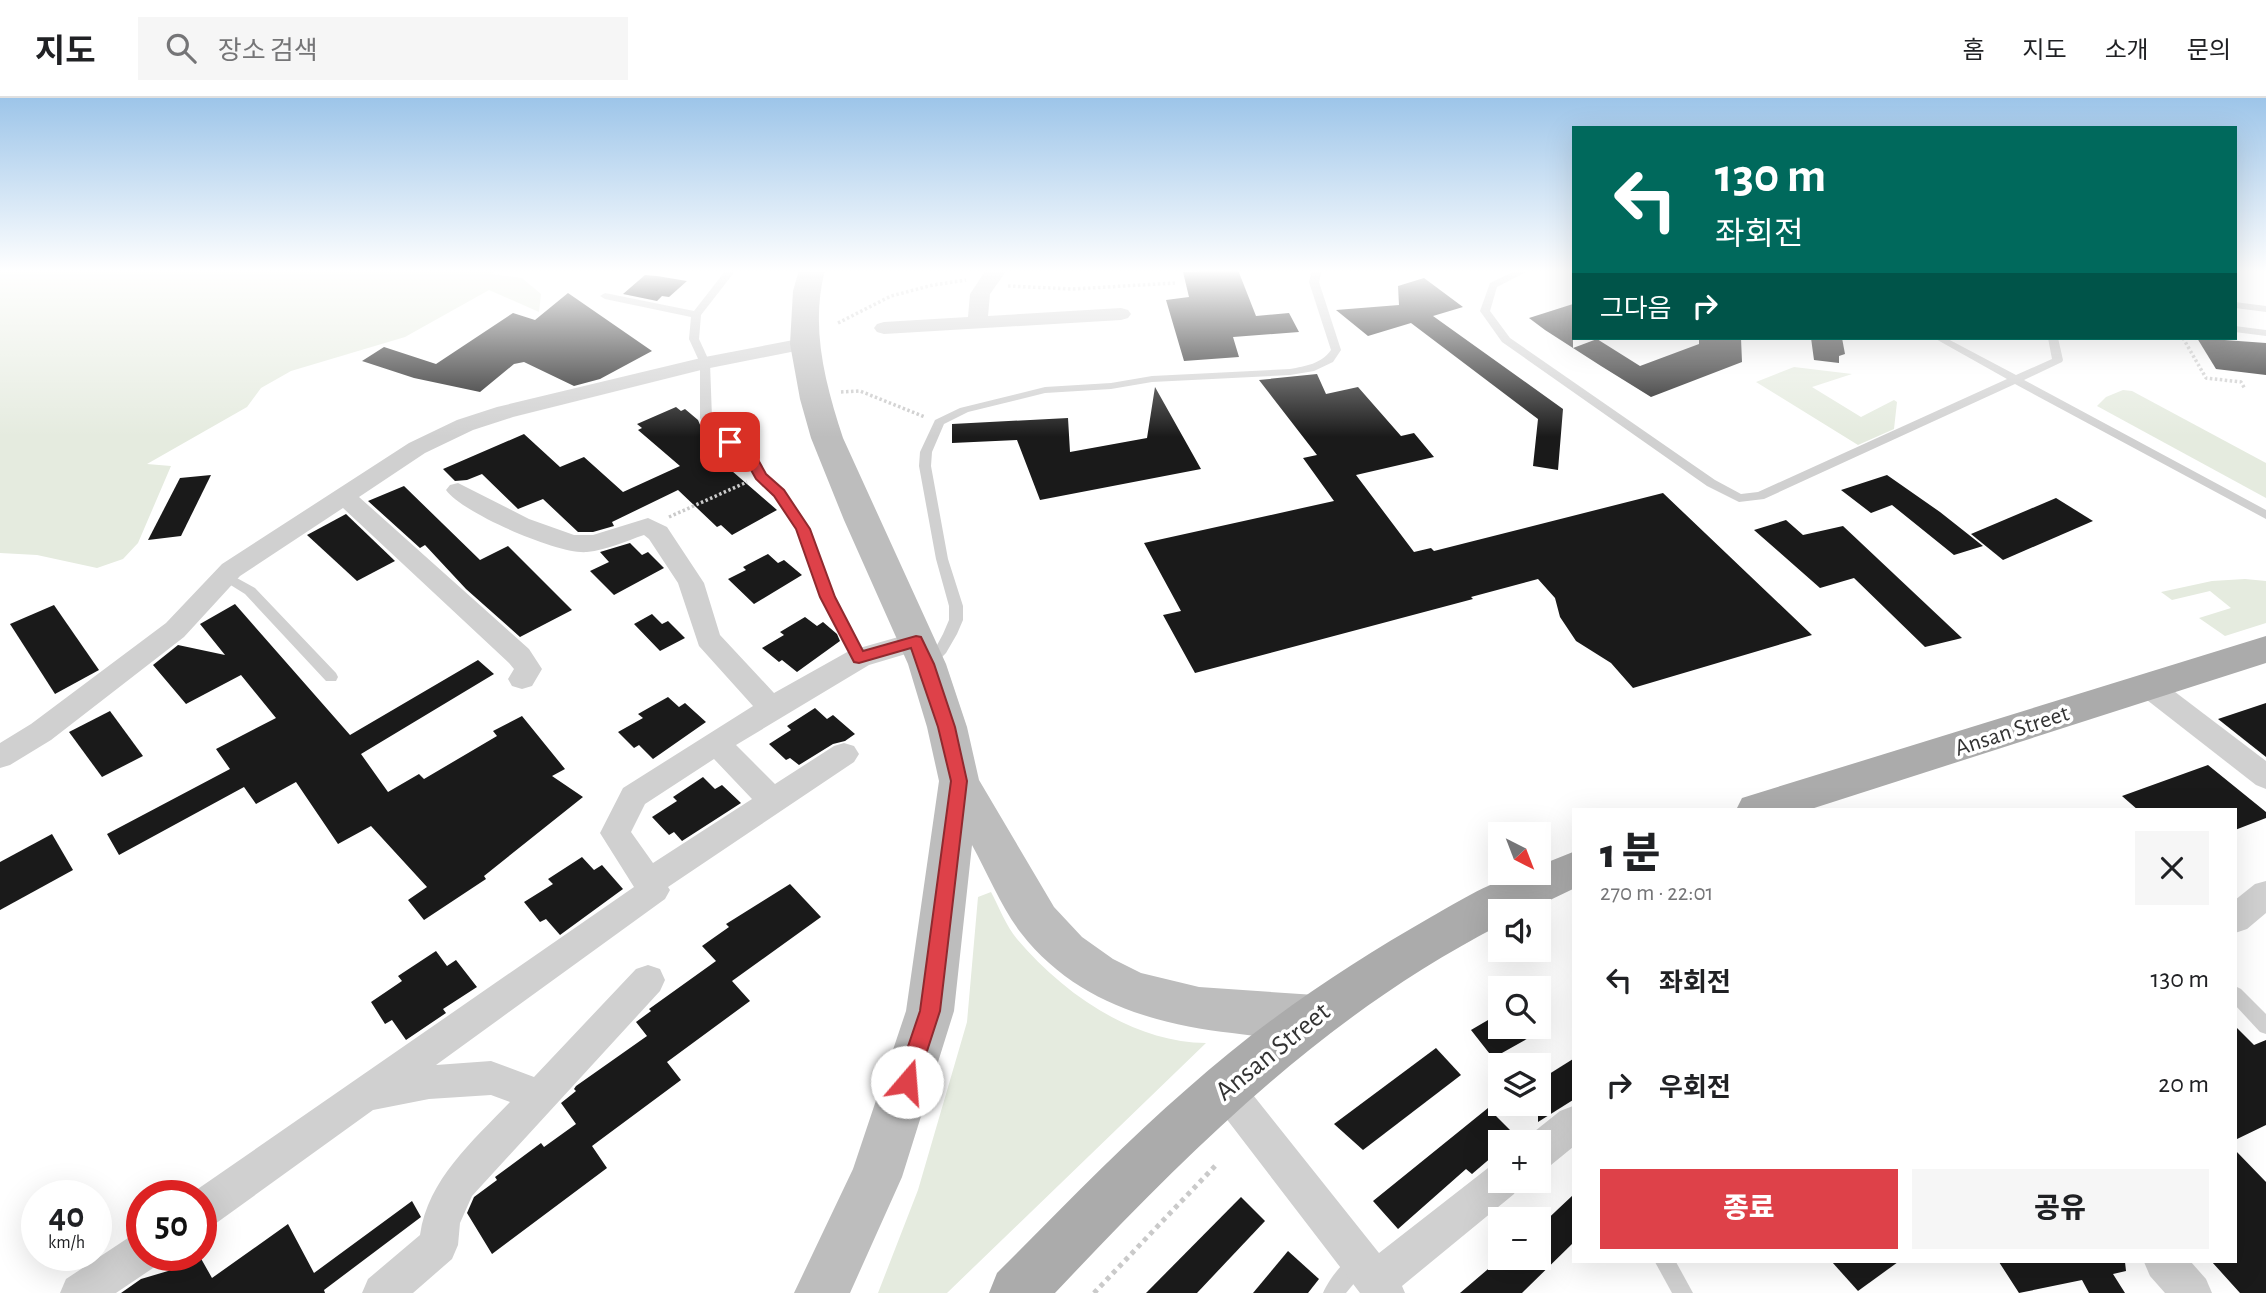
<!DOCTYPE html>
<html lang="ko">
<head>
<meta charset="utf-8">
<style>
	body { margin:0; font-family:"Alegreya Sans","Noto Sans KR",sans-serif; background:#f6f6f6; color:#202124; height:100vh; display:flex; flex-direction:column; font-size:26px; white-space:nowrap }
	* { box-sizing:border-box; margin:0 }
	p { font-size:23px; color:#757577 }
	.icon { flex:none; width:38px; height:38px; fill:none; stroke:currentColor; stroke-width:2; stroke-linecap:round; stroke-linejoin:round }
	.map { position:relative; flex:1; overflow:hidden }
	.drawer { position:absolute; left:1572px; top:710px; width:665px; height:455px; display:flex; flex-direction:column; background:#fff; border-radius:0px; box-shadow:0 7px 28px #0002 }
	.drawer>* { flex:none }
	.banner { position:absolute; left:1572px; top:28px; width:665px; height:214px; border-radius:0px; box-shadow:0 7px 28px #0002; background:#00695c; color:#fff; overflow:hidden }
	.needle { width:46px; rotate:138deg }
	.buttons { position:absolute; left:1488px; top:724px; display:grid; gap:14px }
	.buttons a { display:grid; place-items:center; width:63px; height:63px; border-radius:0px; background:#fff; box-shadow:0 7px 28px #0002; font-size:35px }
	.speed { position:absolute; left:21px; top:1082px; display:flex; gap:14px; font-size:35px; font-weight:700; text-align:center }
	.speed>* { display:grid; place-content:center; width:91px; height:91px; border-radius:50%; background:#fff; box-shadow:0 7px 28px #0002; line-height:1 }
	.speed small { font-size:18px; font-weight:400 }
	.speed .limit { border:10px solid #d22; background:#fff; color:#111 }
	.pin { position:absolute; display:grid; place-items:center; width:60px; height:60px; color:#fff; margin:-30px; border-radius:14px; box-shadow:0 4px 10px #0006 }
	.me { position:absolute; width:77px; margin:-38px; rotate:18deg; stroke-linejoin:round; filter:drop-shadow(0 0 5px #0008) }
	.turn { display:flex; align-items:center; gap:24px; height:147px; padding:0 28px; font-size:32px }
	.turn .icon { width:91px; height:91px; stroke-width:2.5 }
	.turn b { display:block; font-size:49px; line-height:60px }
	.then { display:flex; align-items:center; height:66px; padding:0 28px; background:#0003; gap:14px; font-size:26px }
	.round { display:grid; place-items:center; flex:none; width:74px; height:74px; border-radius:0px; background:#f6f6f6 }
	.head { display:flex; align-items:center; justify-content:space-between; height:119px; padding:0 28px }
	h1 { font-size:42px; font-weight:800; line-height:52px }
	.action { display:flex; gap:14px; margin-top:auto; padding:14px 28px }
	.action a { flex:1; height:80px; border-radius:0px; background:#de4149; color:#fff; font-size:28px; font-weight:800; line-height:80px; text-align:center }
	.action a+a { background:#f6f6f6; color:#202124 }
	ul { padding:0; list-style:none }
	li { display:flex; align-items:center; gap:21px; height:105px; padding:0 28px }
	li div { flex:1 }
	li b { display:block; font-size:26px }
	li em { font-style:normal }
	header { display:flex; align-items:center; gap:42px; box-sizing:border-box; height:98px; padding:0 35px; background:#fff; border-bottom:2px solid #e0e0e0 }
	header strong { font-size:33px }
	nav { display:flex; gap:38px; margin-inline-start:auto; font-size:24px }
	.search { width:490px; height:63px; background:#f6f6f6; display:flex; align-items:center; gap:18px; box-sizing:border-box; padding:0 24px; border-radius:0px; color:#757577; font-size:26px }
	.map>svg:first-child { display:block }
	.green { fill:#e5ebdf }
	.building { fill:#1a1a1a }
	.lines { fill:none; stroke-linecap:round; stroke-linejoin:round }
	.path-far1 { stroke:#cacaca; stroke-width:3.5; stroke-dasharray:2.5 2.5; stroke-linecap:butt }
	.path { stroke:#cacaca; stroke-width:5; stroke-dasharray:4.5 4.5; stroke-linecap:butt }
	.lane { fill:#d0d0d0; fill-rule:evenodd }
	.street { fill:#d0d0d0; fill-rule:evenodd }
	.secondary { fill:#bdbdbd; fill-rule:evenodd }
	.primary { fill:#ababab; fill-rule:evenodd }
	.route { fill:#de4149; stroke:#902a2f; stroke-width:2 }
	.labels { text-anchor:middle; dominant-baseline:central; stroke-width:7; stroke-linejoin:round; paint-order:stroke }
	.street-label { font-size:24px; fill:#333; stroke:#fff }
	.near-street-label { font-size:28px; fill:#333; stroke:#fff }
</style>
</head>
<body>
<header>
<strong>지도</strong>
<div class="search"><svg class="icon" aria-label="search" viewBox="0 0 24 24"><circle cx="10" cy="10" r="6"/><path d="M15 15l6 6"/></svg>장소 검색</div>
<nav><a>홈</a><a>지도</a><a>소개</a><a>문의</a></nav>
</header>
<div class="map">
<svg width="2266" height="1195" viewBox="0 0 2266 1195">
	<rect width="100%" height="100%" fill="#fff"/>
	<g class="green">
		<polygon points="0,172 498,172 492,176 522,180 541,196 539,214 489,192 405,239 291,273 261,290 247,309 147,366 171,368 138,445 123,461 97,470 37,457 0,455"/>
		<polygon points="1794,269 1852,276 1812,289 1861,319 1894,302 1897,304 1894,331 1858,347 1756,284"/>
		<polygon points="2123,292 2132,293 2266,365 2266,400 2097,308 2106,299"/>
		<polygon points="2245,481 2266,483 2266,525 2225,538 2199,520 2231,510 2210,493 2172,502 2161,494 2212,483"/>
		<path d="M 991,794 C 999,809 1006,828 1017,841 C 1064,896 1132,944 1206,945 L 947,1195 L 878,1195 L 918,1092 L 967,924 L 978,799 Z"/>
	</g>
	<g class="building">
		<polygon points="1238,172 1256,218 1289,215 1299,234 1233,239 1239,259 1184,263 1166,202 1189,199 1183,174"/>
		<polygon points="645,177 657,178 687,183 669,199 662,198 657,203 623,196"/>
		<polygon points="1424,180 1463,209 1433,218 1563,311 1558,372 1533,368 1538,321 1411,225 1368,238 1336,212 1399,207 1398,188"/>
		<polygon points="568,195 652,253 600,281 574,288 524,264 514,266 480,294 414,280 362,263 384,249 436,266 513,215 535,222"/>
		<polygon points="1573,206 1573,250 1597,241 1640,268 1699,246 1699,240 1741,240 1742,264 1651,299 1601,268 1545,232 1529,220"/>
		<polygon points="1811,240 1842,240 1845,256 1839,258 1839,265 1814,262"/>
		<polygon points="2197,240 2266,245 2266,277 2216,271"/>
		<polygon points="1317,276 1326,296 1358,289 1401,338 1414,335 1434,359 1356,377 1414,454 1431,450 1434,453 1663,395 1812,537 1633,590 1611,565 1576,543 1560,519 1555,500 1538,481 1471,499 1473,501 1195,575 1163,517 1181,513 1144,445 1334,403 1303,360 1317,357 1259,282"/>
		<polygon points="1155,289 1201,371 1040,402 1017,342 952,345 952,326 1068,320 1070,354 1147,340"/>
		<polygon points="676,309 681,313 685,311 698,322 701,329 745,365 732,373 777,412 732,437 721,427 717,429 678,392 612,424 614,428 593,434 578,434 543,401 518,411 482,376 467,382 455,383 443,371 524,336 560,369 584,359 623,394 680,368 638,332 642,330 637,326"/>
		<polygon points="211,377 181,438 148,442 180,380"/>
		<polygon points="1887,377 1940,414 1983,448 1954,457 1892,407 1871,415 1841,392"/>
		<polygon points="404,388 480,462 508,448 572,512 520,539 466,491 425,447 420,450 368,403"/>
		<polygon points="2056,400 2093,423 2003,462 1971,436"/>
		<polygon points="346,416 395,463 357,483 307,437"/>
		<polygon points="1786,422 1803,437 1843,428 1962,540 1925,549 1854,480 1820,490 1754,432"/>
		<polygon points="630,445 642,457 648,454 664,470 614,497 590,473 609,464 600,454"/>
		<polygon points="768,456 778,465 784,462 802,477 754,506 728,481 746,472 743,469"/>
		<polygon points="235,506 350,637 478,562 494,576 361,656 388,694 419,676 424,681 497,638 493,633 522,618 565,671 552,678 583,699 484,778 486,781 424,822 408,802 427,789 371,728 338,746 296,684 256,706 244,689 119,757 107,736 230,671 216,651 276,620 241,577 186,606 153,567 178,547 225,557 200,526"/>
		<polygon points="54,507 99,572 55,596 10,526"/>
		<polygon points="652,516 662,526 668,523 685,540 660,553 634,526"/>
		<polygon points="805,519 817,528 823,524 837,536 840,543 797,574 782,562 779,564 762,550 784,537 780,534"/>
		<polygon points="668,599 679,609 685,605 706,624 653,661 639,647 634,650 618,634 643,620 638,616"/>
		<polygon points="2266,605 2266,659 2218,621"/>
		<polygon points="815,610 827,621 833,617 855,636 845,643 833,646 799,667 790,660 786,662 769,646 791,632 787,628"/>
		<polygon points="110,613 143,658 102,679 69,634"/>
		<polygon points="2208,667 2266,714 2266,720 2235,732 2235,712 2138,712 2122,698"/>
		<polygon points="703,679 715,691 722,687 741,705 682,743 674,734 669,737 652,719 677,703 673,699"/>
		<polygon points="52,736 73,772 0,812 0,764"/>
		<polygon points="582,759 594,772 602,767 623,791 560,837 546,821 540,824 524,804 553,786 548,781"/>
		<polygon points="790,786 821,819 732,883 750,903 667,964 681,982 592,1048 607,1070 492,1156 467,1115 474,1099 497,1082 495,1079 541,1045 544,1049 576,1026 561,1005 576,993 574,991 576,988 647,938 636,924 651,913 649,911 716,863 702,848 729,829 726,826"/>
		<polygon points="436,853 447,868 456,862 477,889 443,911 446,915 406,942 392,922 385,926 371,904 402,883 398,878"/>
		<polygon points="1500,915 1500,929 1548,929 1493,960 1471,932"/>
		<polygon points="2235,928 2254,947 2266,942 2266,1027 2235,1042"/>
		<polygon points="1436,950 1461,977 1363,1052 1334,1026"/>
		<polygon points="1573,961 1573,1002 1538,1024 1538,983"/>
		<polygon points="1488,1010 1516,1038 1508,1045 1500,1045 1500,1052 1472,1076 1466,1071 1398,1131 1373,1103"/>
		<polygon points="2235,1052 2266,1084 2266,1195 2240,1195 2212,1164 2235,1164"/>
		<polygon points="1573,1097 1573,1145 1522,1195 1460,1195 1501,1160 1538,1160 1538,1130"/>
		<polygon points="1241,1099 1265,1123 1197,1195 1146,1195"/>
		<polygon points="412,1103 421,1119 324,1192 325,1195 121,1195 141,1181 168,1173 191,1157 199,1157 212,1180 288,1126 314,1175"/>
		<polygon points="1288,1153 1319,1181 1308,1195 1253,1195"/>
		<polygon points="1832,1164 1898,1164 1858,1193"/>
		<polygon points="1999,1164 2125,1164 2126,1173 2113,1176 2125,1195 2089,1195 2082,1182 2019,1195"/>
	</g>
	<g class="lines">
		<g class="path-far1">
			<polyline points="1008,188 1073,191 1175,185"/>
			<polyline points="838,225 891,198 933,187 966,182"/>
			<polyline points="2183,240 2206,280 2241,284 2245,291"/>
			<polyline points="841,294 860,293 925,319"/>
			<polyline points="669,419 747,384"/>
		</g>
		<polyline class="path" points="1094,1195 1216,1067"/>
		<g class="lane">
			<polygon points="726,172 736,172 701,217 699,241 710,265 712,320 714,325 756,359 766,376 783,392 807,428 833,499 866,560 864,563 854,563 852,560 821,499 797,431 775,398 757,381 747,363 703,327 700,320 700,265 689,241 691,219 605,201 600,198 605,195 694,213"/>
			<path d="M 1312,172 L 1322,172 L 1319,184 L 1341,252 L 1333,264 L 1314,273 L 1290,277 L 1152,284 L 1111,291 L 1045,295 L 968,314 L 944,326 L 932,354 L 931,368 L 948,461 L 963,508 L 963,522 L 957,536 L 946,555 L 933,568 L 923,568 L 921,565 L 936,549 L 943,536 L 949,522 L 949,508 L 936,461 L 919,368 L 920,354 L 935,322 L 960,310 L 1045,289 L 1111,285 L 1152,278 L 1290,271 C 1306,268 1321,266 1331,252 L 1309,184 Z"/>
			<polygon points="1517,172 1530,172 1497,189 1490,213 1510,240 1715,382 1741,396 1758,394 2007,281 1934,240 1946,240 2016,277 2052,261 2048,240 2058,240 2063,262 2062,264 2024,282 2266,412 2266,421 2015,286 1764,401 1739,404 1707,388 1502,244 1480,213 1490,185"/>
			<polygon points="2235,204 2266,208 2266,214 2235,210"/>
			<polygon points="2235,228 2266,232 2266,238 2235,234"/>
			<polygon points="226,474 255,490 336,575 338,579 336,583 326,583 245,496 221,481 220,478 221,475"/>
			<polygon points="2235,888 2241,891 2266,916 2266,936 2260,934 2235,907"/>
			<path d="M 1359,1154 L 1366,1157 L 1369,1164 L 1366,1171 L 1346,1195 L 1323,1195 C 1329,1181 1345,1160 1359,1154 Z"/>
			<polygon points="1655,1164 1676,1164 1693,1195 1672,1195"/>
		</g>
		<g class="street">
			<polygon points="986,172 1007,172 990,196 988,218 1121,210 1128,212 1131,216 1128,220 1121,222 884,236 877,234 874,230 877,226 884,224 968,219 970,196"/>
			<polygon points="804,240 811,242 814,246 811,250 705,271 513,319 473,332 425,355 359,399 529,551 542,571 532,588 522,591 512,588 508,581 514,571 509,565 343,410 240,478 184,539 51,642 10,667 0,670 0,645 31,626 166,525 222,466 409,345 457,322 497,309 705,259"/>
			<path d="M 458,385 L 529,421 L 574,437 L 593,437 L 648,420 L 667,429 L 704,485 L 720,537 L 774,595 L 849,553 L 916,534 L 926,536 L 929,543 L 926,550 L 869,567 L 736,647 L 775,686 L 834,648 L 844,645 L 854,648 L 859,656 L 854,664 L 668,789 L 670,792 L 665,801 L 436,967 L 491,963 L 534,979 L 636,871 L 648,867 L 660,871 L 665,882 L 660,893 L 472,1098 L 460,1125 L 458,1147 L 452,1161 L 413,1195 L 362,1195 L 368,1181 L 420,1137 C 428,1081 473,1043 510,1004 L 491,997 L 429,1001 L 373,1012 L 215,1126 L 201,1131 L 201,1097 L 189,1097 L 634,789 L 600,735 L 623,690 L 753,608 L 699,548 L 678,485 L 649,441 L 644,437 C 626,443 607,452 587,454 C 559,457 462,415 446,392 L 450,387 ZM 714,661 L 752,701 L 653,765 L 631,734 L 645,706 Z"/>
			<polygon points="2148,578 2158,581 2266,663 2266,691 2256,687 2138,595 2134,588 2138,581"/>
			<polygon points="2266,783 2266,815 2247,831 2235,835 2235,802 2255,786"/>
			<polygon points="1225,973 1238,978 1379,1155 1488,1070 1500,1065 1500,1083 1520,1083 1514,1096 1402,1188 1405,1195 1360,1195 1212,1002 1207,990 1212,978"/>
			<polygon points="1573,1008 1573,1049 1551,1067 1538,1072 1538,1045 1523,1045 1525,1041 1560,1013"/>
			<polygon points="142,1134 142,1157 161,1157 156,1168 116,1195 60,1195 66,1181 128,1140"/>
			<polygon points="2144,1164 2191,1164 2206,1181 2212,1195 2165,1195 2150,1178"/>
		</g>
		<path class="secondary" d="M 799,172 L 825,172 C 810,229 825,285 843,340 L 946,566 L 967,629 L 979,682 L 1054,809 L 1082,839 L 1113,861 L 1141,875 L 1199,889 L 1315,897 L 1332,904 L 1339,919 L 1332,934 C 1302,945 1263,939 1232,935 C 1151,926 1073,902 1021,835 C 1001,809 988,776 972,747 L 954,913 L 902,1079 L 850,1195 L 794,1195 L 853,1071 L 906,913 L 939,683 L 927,629 L 908,566 L 844,422 L 811,340 L 800,301 L 790,246 L 793,193 Z"/>
		<g class="primary">
			<polygon points="2266,538 2266,565 1808,712 1736,712 1742,700"/>
			<path d="M 1573,754 L 1573,791 L 1525,814 L 1500,814 L 1500,827 C 1322,919 1191,1051 1055,1195 L 989,1195 L 997,1175 C 1060,1112 1121,1048 1188,990 C 1262,924 1345,868 1431,819 C 1463,801 1502,775 1538,775 L 1538,768 Z"/>
		</g>
	</g>
	<linearGradient id="sky" x2="0" y2="1"><stop stop-color="#9dc5e9"/><stop offset="0.51" stop-color="#fff"/><stop offset="1" stop-color="#fff" stop-opacity="0"/></linearGradient>
	<rect width="2266" height="339" fill="url(#sky)"/>
	<polygon class="route" points="730,340 756,358 766,376 784,392 810,431 835,499 863,553 916,538 921,539 934,566 955,629 967,683 940,913 917,984 914,991 907,994 899,991 896,984 920,913 951,683 938,629 911,550 859,565 854,564 820,499 796,431 774,398 756,381 746,363 726,347 726,341"/>
	<g class="labels">
		<g class="street-label">
			<text transform="translate(2012 633) rotate(-18)">Ansan Street</text>
		</g>
		<g class="near-street-label">
			<text transform="translate(1273 954) rotate(-39)">Ansan Street</text>
		</g>
	</g>
</svg>
<div class="buttons">
<a><svg class="needle" viewBox="-14 -14 28 28"><path d="M0-13l5 13h-10z" fill="#e53935"/><path d="M0 13l5-13h-10z" fill="#757577"/></svg></a>
<a><svg class="icon" aria-label="sound" viewBox="0 0 24 24"><path d="M4 9h4l5-4v14l-5-4H4zM17 9q2 3 0 6"/></svg></a>
<a><svg class="icon" aria-label="search" viewBox="0 0 24 24"><circle cx="10" cy="10" r="6"/><path d="M15 15l6 6"/></svg></a>
<a><svg class="icon" aria-label="layers" viewBox="0 0 24 24"><path d="M12 4l9 5-9 5-9-5zM3 14l9 5 9-5"/></svg></a>
<a>+</a>
<a>−</a>
</div>
<div class="speed"><div>40<small>km/h</small></div><div class="limit">50</div></div>
<div class="pin" style="left:730px;top:344px;background:#d93025"><svg class="icon" aria-label="arrive" viewBox="0 0 24 24"><path d="M6 21V4h12l-3 4 3 4H6"/></svg></div>
<svg class="me" style="left:907px;top:984px" viewBox="-20 -20 40 40"><circle r="19" fill="#fff"/><path d="M0-13L10 11 0 6-10 11z" fill="#de4149"/></svg>
<div class="banner">
<div class="turn"><svg class="icon" aria-label="left" viewBox="0 0 24 24"><path d="M17 20v-9H6M10 6l-5 5 5 5"/></svg><div><b>130 m</b>좌회전</div></div>
<div class="then">그다음<svg class="icon" aria-label="right" viewBox="0 0 24 24"><path d="M7 20v-9h11M14 6l5 5-5 5"/></svg></div>
</div>
<section class="drawer">
<div class="head"><div><h1>1 분</h1><p>270 m · 22:01</p></div><a class="round"><svg class="icon" aria-label="close" viewBox="0 0 24 24"><path d="M6 6l12 12M18 6L6 18"/></svg></a></div>
<ul>
<li><svg class="icon" aria-label="left" viewBox="0 0 24 24"><path d="M17 20v-9H6M10 6l-5 5 5 5"/></svg><div><b>좌회전</b></div><em>130 m</em></li>
<li><svg class="icon" aria-label="right" viewBox="0 0 24 24"><path d="M7 20v-9h11M14 6l5 5-5 5"/></svg><div><b>우회전</b></div><em>20 m</em></li>
</ul>
<div class="action"><a>종료</a><a>공유</a></div>
</section>
</div>
</body>
</html>
